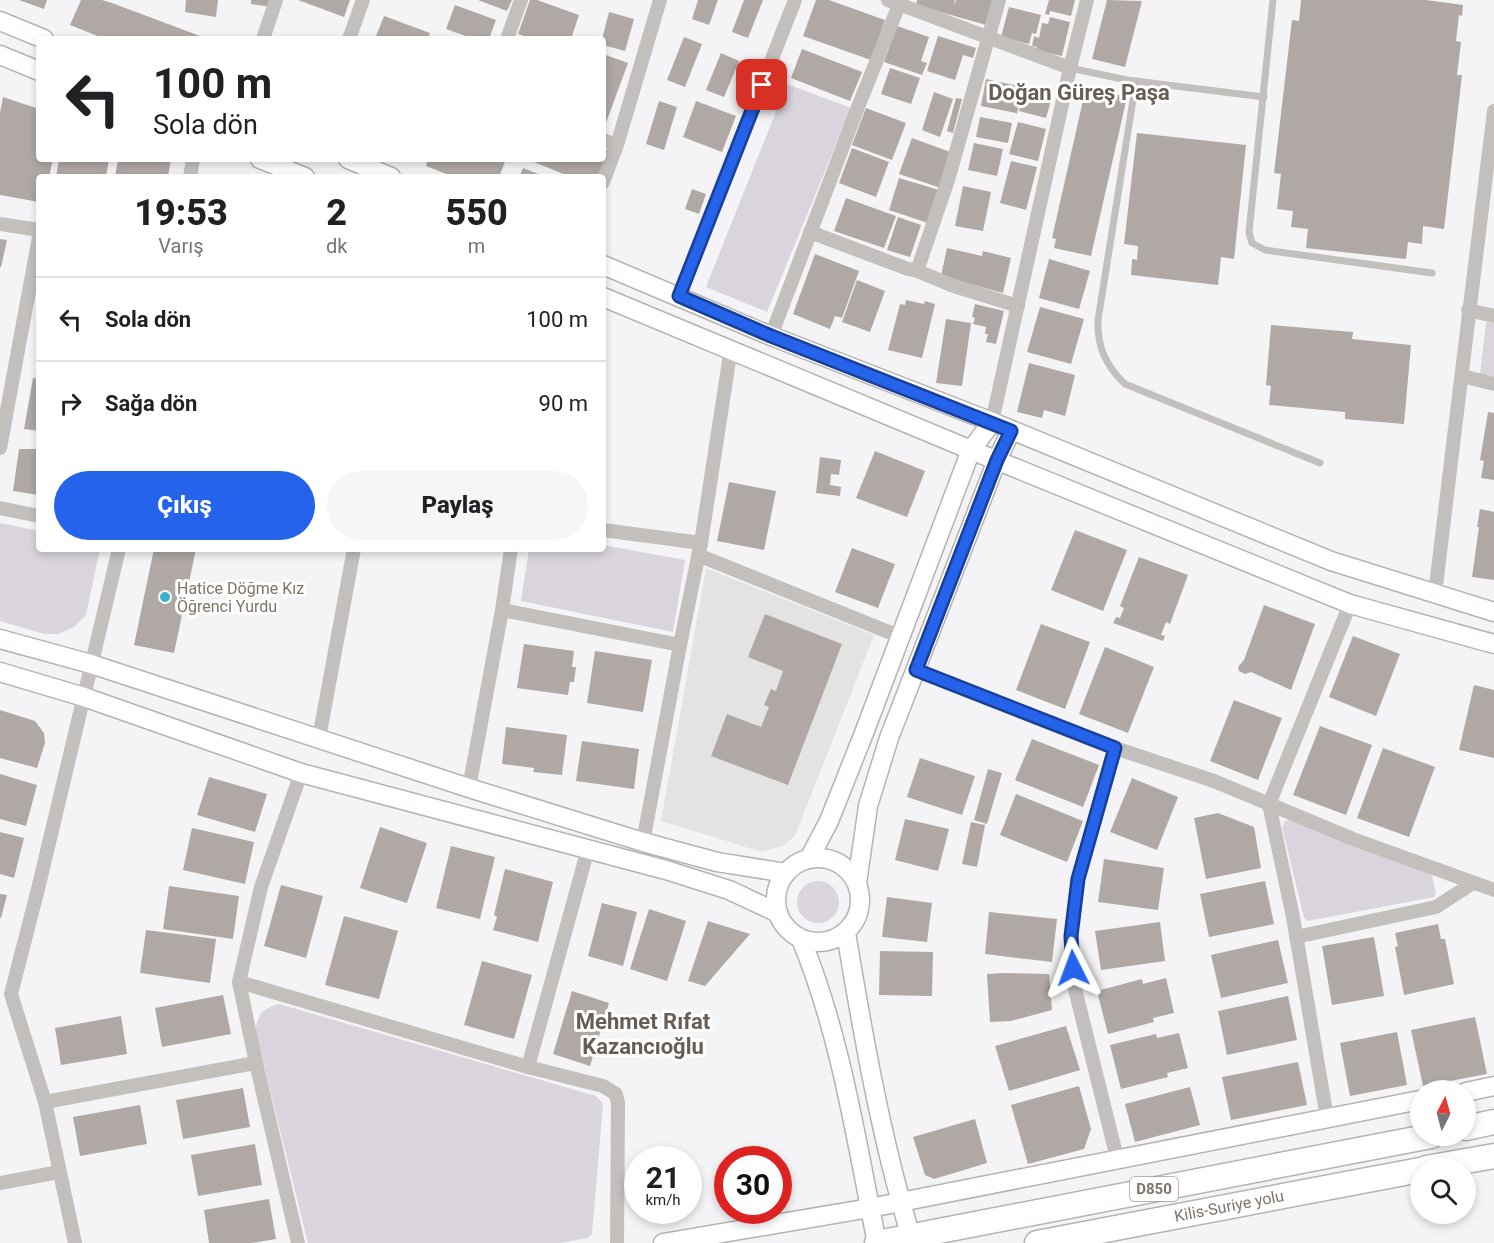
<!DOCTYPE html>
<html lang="tr">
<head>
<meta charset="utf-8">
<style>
	body { margin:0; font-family:Roboto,sans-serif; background:#f6f6f6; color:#202124; height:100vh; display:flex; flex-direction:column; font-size:22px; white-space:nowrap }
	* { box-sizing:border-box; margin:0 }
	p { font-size:20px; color:#757577 }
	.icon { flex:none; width:33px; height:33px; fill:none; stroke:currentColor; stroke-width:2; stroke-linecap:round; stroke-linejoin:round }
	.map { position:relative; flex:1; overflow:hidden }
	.sheet { position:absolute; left:36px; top:174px; width:570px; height:378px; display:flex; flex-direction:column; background:#fff; border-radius:6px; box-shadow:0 3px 9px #0003 }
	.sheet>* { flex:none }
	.top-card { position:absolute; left:36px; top:36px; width:570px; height:126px; border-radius:6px; box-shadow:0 3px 9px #0003; background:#fff; color:#202124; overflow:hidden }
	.needle { width:39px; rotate:6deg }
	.controls { position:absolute; left:1410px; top:1080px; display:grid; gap:12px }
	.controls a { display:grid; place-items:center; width:66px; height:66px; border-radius:50%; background:#fff; box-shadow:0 3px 9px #0003; font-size:30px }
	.speed { position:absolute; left:624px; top:1146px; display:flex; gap:12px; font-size:30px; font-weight:700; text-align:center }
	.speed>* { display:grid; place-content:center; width:78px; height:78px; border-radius:50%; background:#fff; box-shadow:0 3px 9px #0003; line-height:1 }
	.speed small { font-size:15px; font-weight:400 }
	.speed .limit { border:9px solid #d22; background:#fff; color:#111 }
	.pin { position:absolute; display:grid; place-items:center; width:51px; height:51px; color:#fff; margin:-26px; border-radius:12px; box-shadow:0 3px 9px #0006 }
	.me { position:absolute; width:66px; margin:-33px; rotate:357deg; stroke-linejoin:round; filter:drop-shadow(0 0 4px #0008) }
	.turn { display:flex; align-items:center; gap:21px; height:126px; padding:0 18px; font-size:27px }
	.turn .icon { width:78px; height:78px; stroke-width:2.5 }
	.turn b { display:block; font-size:42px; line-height:51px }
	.eta { display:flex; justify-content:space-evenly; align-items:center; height:102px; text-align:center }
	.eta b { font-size:36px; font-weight:800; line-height:42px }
	.button { display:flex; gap:12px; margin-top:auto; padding:12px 18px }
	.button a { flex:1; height:69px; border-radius:36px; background:#2563eb; color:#fff; font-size:24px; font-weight:800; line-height:69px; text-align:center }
	.button a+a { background:#f6f6f6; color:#202124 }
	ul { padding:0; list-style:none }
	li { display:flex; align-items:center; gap:18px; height:84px; padding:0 18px; border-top:2px solid #e0e0e0 }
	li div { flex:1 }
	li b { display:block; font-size:22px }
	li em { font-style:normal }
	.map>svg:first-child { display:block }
	.built { fill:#e4e3e4 }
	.green { fill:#dad5dd }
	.building { fill:#b0a8a4 }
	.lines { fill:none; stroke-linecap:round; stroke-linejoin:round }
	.secondary-casing { stroke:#b8b2ae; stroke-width:21 }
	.highway-casing { stroke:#b6b2b0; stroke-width:27 }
	.lane { stroke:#c3bfbc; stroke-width:7 }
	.street { stroke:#c3bfbc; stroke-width:14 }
	.secondary { stroke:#fff; stroke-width:18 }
	.highway { stroke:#fff; stroke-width:24 }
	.route-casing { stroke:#184099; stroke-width:15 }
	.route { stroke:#2563eb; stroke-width:10 }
	.poi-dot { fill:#3eb1cc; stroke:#fff; stroke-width:2 }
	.labels { text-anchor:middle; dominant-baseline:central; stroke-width:6; stroke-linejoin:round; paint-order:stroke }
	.shield { fill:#fff; stroke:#a79d96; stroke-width:1.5 }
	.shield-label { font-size:15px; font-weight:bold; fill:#817369 }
	.poi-label { font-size:16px; fill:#817369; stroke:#fff; text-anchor:start }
	.street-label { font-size:16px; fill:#817369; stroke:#fff }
	.district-label { font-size:22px; font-weight:bold; fill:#675d56; stroke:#fff }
</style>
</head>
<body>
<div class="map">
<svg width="1494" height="1243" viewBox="0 0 1494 1243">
	<rect width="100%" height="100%" fill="#f4f4f6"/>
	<polygon class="built" points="706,568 874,635 795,836 784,845 762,852 661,821"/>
	<g class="green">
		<polygon points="787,84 851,108 767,312 706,287"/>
		<polygon points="1486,322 1494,323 1494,377 1480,374"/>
		<polygon points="0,523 39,531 39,549 100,549 86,615 74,627 58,634 44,634 0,621"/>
		<polygon points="603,545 685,560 673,632 521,601 529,549 603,549"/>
		<polygon points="1291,819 1432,875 1436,894 1434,897 1308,921 1304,918 1282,827 1285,821"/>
		<circle cx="818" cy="902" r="21"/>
		<path d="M 279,1004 L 596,1096 L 603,1104 L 592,1234 L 588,1238 L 560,1243 L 308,1243 L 256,1034 C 255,1017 262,1008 279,1004 Z"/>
	</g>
	<g class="building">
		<polygon points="19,0 47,0 44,9"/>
		<polygon points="81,0 102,0 112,3 208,39 105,39 70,25"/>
		<polygon points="186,0 218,0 216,17 185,12"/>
		<polygon points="251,0 273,0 272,7 251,4"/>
		<polygon points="298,0 350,0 344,17"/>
		<polygon points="478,0 512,0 507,11"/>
		<polygon points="530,0 537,0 579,15 571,39 533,39 518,34"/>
		<polygon points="698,0 718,0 709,25 692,19"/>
		<polygon points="744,0 763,0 748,38 732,32"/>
		<polygon points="816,0 829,0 885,20 871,60 803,36"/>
		<polygon points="917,0 955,0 954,7 956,0 994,0 986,25 916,5"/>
		<polygon points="1049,0 1075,0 1071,16 1050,11 1049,15 1045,14"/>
		<polygon points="1107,0 1142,1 1125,67 1092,59"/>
		<polygon points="1301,0 1426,0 1463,5 1462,16 1459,15 1456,41 1461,42 1457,75 1462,75 1444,229 1423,226 1422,244 1408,242 1406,259 1306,248 1308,229 1291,227 1293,211 1277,209 1281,174 1274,173 1292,20 1299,21"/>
		<polygon points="455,5 496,20 489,39 474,39 446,29"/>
		<polygon points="1009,7 1041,15 1036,34 1032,33 1029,44 1001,37"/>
		<polygon points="609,12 634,19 625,51 603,45 602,39"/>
		<polygon points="384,16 430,33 428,39 375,39"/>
		<polygon points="1050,17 1070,22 1062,56 1036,50 1037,47 1032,46 1034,36 1039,38 1042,23 1048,24"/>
		<polygon points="897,26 929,37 921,61 927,63 922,75 884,62"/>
		<polygon points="938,36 976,48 973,58 963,55 955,80 927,71"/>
		<polygon points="684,37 702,44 685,87 667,80"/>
		<polygon points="802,49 862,72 850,101 791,78"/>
		<polygon points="721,53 739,61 724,97 706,90"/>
		<polygon points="603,54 628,63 603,131"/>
		<polygon points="890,68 920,78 911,104 881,94"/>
		<polygon points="986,79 1023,87 1017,114 1016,113 981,106"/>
		<polygon points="1086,87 1127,97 1091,256 1054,248 1056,239 1052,238"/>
		<polygon points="1024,90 1052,97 1046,118 1019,111"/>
		<polygon points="934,92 953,99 940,137 922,130"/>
		<polygon points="3,97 39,109 39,159 53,159 49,177 39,177 39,202 0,195 0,113"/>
		<polygon points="956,98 962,99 953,133 947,131"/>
		<polygon points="659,101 677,107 664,150 646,144"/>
		<polygon points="696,101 736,116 722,152 683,137"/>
		<polygon points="866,108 906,123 892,160 852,145"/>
		<polygon points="980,117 1012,123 1008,143 976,137"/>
		<polygon points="1018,122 1046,129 1038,161 1009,154"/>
		<polygon points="1137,133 1246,145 1234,259 1221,257 1218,285 1131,275 1132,259 1137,260 1138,246 1124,244"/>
		<polygon points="912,138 953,153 941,188 899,174"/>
		<polygon points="974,143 1003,149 997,176 968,170"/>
		<polygon points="603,148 610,151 599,177 571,177 534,162 535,159 603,159"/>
		<polygon points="852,148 889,162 876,197 839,183"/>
		<polygon points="59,159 109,159 106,177 56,177"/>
		<polygon points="118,159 171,159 168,177 115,177"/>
		<polygon points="428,159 506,159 499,177 454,177 426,166"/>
		<polygon points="1011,161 1037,167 1026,210 1000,203"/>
		<polygon points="523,168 546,177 519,177"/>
		<polygon points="899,178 939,190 928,223 889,210"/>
		<polygon points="963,186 991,192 983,231 955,226"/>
		<polygon points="692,189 706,194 699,214 685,209"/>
		<polygon points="846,198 896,216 884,248 834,231"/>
		<polygon points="898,217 921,225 910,257 887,250"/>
		<polygon points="0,239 7,240 1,267 0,267"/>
		<polygon points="947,248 982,256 983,251 1011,258 1003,293 941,276"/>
		<polygon points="815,254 859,271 842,318 835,316 830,329 793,314"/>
		<polygon points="1049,259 1090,271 1079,309 1039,298"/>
		<polygon points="857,280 885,291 870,332 842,322"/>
		<polygon points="906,300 924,304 925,301 935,304 922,358 888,350 900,304 905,305"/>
		<polygon points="975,304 1004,311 996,344 986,342 988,334 985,334 986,327 973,324 975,318 972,317"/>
		<polygon points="1040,307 1084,319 1071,364 1027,352"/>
		<polygon points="946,319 971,323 962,386 936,383"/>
		<polygon points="1271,325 1353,332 1352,339 1411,345 1404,424 1345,419 1345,412 1269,405 1271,386 1266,385"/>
		<polygon points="1029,363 1075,375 1065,416 1044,410 1042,418 1017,412"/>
		<polygon points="33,378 39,379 39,431 24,429"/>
		<polygon points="1488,412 1494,413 1494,480 1481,478 1484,461 1480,460"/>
		<polygon points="19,449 39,449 39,495 13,491"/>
		<polygon points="875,451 925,471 907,517 856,498"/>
		<polygon points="820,457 841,460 839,475 831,474 830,485 841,487 840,496 816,493"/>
		<polygon points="729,482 776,491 764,550 717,541"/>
		<polygon points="1480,509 1494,512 1494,580 1472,577 1479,527 1477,527"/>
		<polygon points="1075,530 1127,550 1103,611 1051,590"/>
		<polygon points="852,548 895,564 878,608 835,592"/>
		<polygon points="154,549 196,549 174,653 134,645"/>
		<polygon points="1139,557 1188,575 1170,624 1166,622 1161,635 1165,636 1163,641 1113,623 1116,617 1120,618 1124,608 1120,606"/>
		<polygon points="1264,605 1315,624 1291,690 1251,672 1245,674 1239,671 1238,667 1244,660"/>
		<polygon points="765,614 842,644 788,785 711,756 727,714 761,727 769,707 764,705 771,689 776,691 783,671 748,657"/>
		<polygon points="1041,624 1090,642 1065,709 1016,690"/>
		<polygon points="1353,636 1400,654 1376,716 1329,697"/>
		<polygon points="524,644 574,651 572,667 576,667 574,682 570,682 568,695 517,688"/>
		<polygon points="1105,647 1154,667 1128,733 1079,714"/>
		<polygon points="595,651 652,660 643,712 587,703"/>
		<polygon points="1474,685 1494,690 1494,758 1459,750"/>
		<polygon points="1234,700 1282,718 1258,780 1210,761"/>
		<polygon points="0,710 35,721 44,733 45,743 37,768 0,758"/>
		<polygon points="1320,726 1372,745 1346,815 1293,795"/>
		<polygon points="506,727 567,735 562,775 533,772 534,768 502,764"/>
		<polygon points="1032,739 1099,765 1083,807 1015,780"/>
		<polygon points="582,741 639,749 634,789 576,781"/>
		<polygon points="1383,748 1435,767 1409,837 1357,818"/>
		<polygon points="920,758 975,776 962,815 907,797"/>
		<polygon points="988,769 1002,773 987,824 974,820"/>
		<polygon points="0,774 37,785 26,826 0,819"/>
		<polygon points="209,777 267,794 255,832 197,815"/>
		<polygon points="1132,778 1178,797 1157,850 1110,832"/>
		<polygon points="1016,794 1083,821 1067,862 1000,835"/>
		<polygon points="1218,813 1254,827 1261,868 1206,879 1194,818"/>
		<polygon points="905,819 949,829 938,871 895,860"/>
		<polygon points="971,822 985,825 977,867 962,864"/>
		<polygon points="380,827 427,843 407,903 360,888"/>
		<polygon points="192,828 254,842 245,884 183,870"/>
		<polygon points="0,832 24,838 14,878 0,874"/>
		<polygon points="451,846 495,857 480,919 436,908"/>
		<polygon points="1104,859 1164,868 1158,910 1098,902"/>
		<polygon points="505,869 553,882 538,942 493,930 497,917 494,915"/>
		<polygon points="1265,881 1274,924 1209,937 1200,894"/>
		<polygon points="281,885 323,896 306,958 264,946"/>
		<polygon points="169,886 239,896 233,939 163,929"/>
		<polygon points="0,894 7,895 1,918 0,918"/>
		<polygon points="887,897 932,903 927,942 882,937"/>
		<polygon points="602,903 637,912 623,966 588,956"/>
		<polygon points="649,909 686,921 667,981 630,969"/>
		<polygon points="989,912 1057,919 1052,962 985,954"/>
		<polygon points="344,916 398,931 379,999 325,985"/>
		<polygon points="708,921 750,934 705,986 688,981"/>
		<polygon points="1160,922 1165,961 1101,970 1095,931"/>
		<polygon points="1438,924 1441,939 1445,939 1454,984 1404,995 1395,947 1398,946 1395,933"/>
		<polygon points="146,930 216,939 210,983 140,973"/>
		<polygon points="1374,937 1384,996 1332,1005 1322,946"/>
		<polygon points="1278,940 1288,983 1221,998 1211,955"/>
		<polygon points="880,951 933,952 932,996 879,995"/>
		<polygon points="482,961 532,975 514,1039 464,1025"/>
		<polygon points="1005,973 1049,974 1052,1010 1011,1021 990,1022 987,974"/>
		<polygon points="1166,978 1174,1013 1153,1018 1154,1022 1108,1034 1097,991 1142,979 1143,984"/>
		<polygon points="572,991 609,1003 590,1066 553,1054"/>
		<polygon points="223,995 231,1034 162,1047 155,1008"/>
		<polygon points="1288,996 1297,1040 1227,1055 1218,1011"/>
		<polygon points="121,1016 127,1054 61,1065 55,1028"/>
		<polygon points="1475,1017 1487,1074 1423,1086 1411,1030"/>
		<polygon points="1066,1026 1080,1070 1009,1091 995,1046"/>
		<polygon points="1397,1032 1407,1085 1350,1096 1340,1043"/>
		<polygon points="1179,1033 1188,1068 1167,1073 1168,1077 1121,1089 1110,1045 1156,1034 1157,1038"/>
		<polygon points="1298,1062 1307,1105 1231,1120 1222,1077"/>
		<polygon points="1079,1086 1091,1129 1084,1149 1028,1164 1011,1105"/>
		<polygon points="1190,1087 1200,1125 1135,1142 1125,1104"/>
		<polygon points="243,1088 250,1127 183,1139 176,1100"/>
		<polygon points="140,1105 147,1144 80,1156 73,1117"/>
		<polygon points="975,1119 987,1163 934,1179 925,1175 913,1137"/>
		<polygon points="255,1144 262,1185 198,1196 191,1155"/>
		<polygon points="269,1199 276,1239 252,1243 209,1243 204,1210"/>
	</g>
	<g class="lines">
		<defs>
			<g id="secondary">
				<polyline points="0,21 44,39"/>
				<polyline points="0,55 39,71"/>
				<polyline points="260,159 305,177"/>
				<polyline points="348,159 391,177"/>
				<polyline points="603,265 771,336 992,422 1331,561 1494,612"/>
				<polyline points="603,297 971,450 1350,604 1494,644"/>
				<polyline points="0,639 91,664 469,788 643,842 717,862 786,873"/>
				<polyline points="0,672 84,697 301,773 666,870 729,890 778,913"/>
				<circle cx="818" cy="900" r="42"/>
				<polyline points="809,859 829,821 864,733 971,450 992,422"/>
				<polyline points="857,883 868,806 889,738 997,460 1011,431"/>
				<path d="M 846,933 C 863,1035 881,1138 911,1237"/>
				<path d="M 801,939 C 841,1036 856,1140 877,1243"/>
				<polyline points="1466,1092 1494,1086"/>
				<polyline points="663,1243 870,1208 1420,1100"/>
			</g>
			<g id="highway">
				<polyline points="1466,1128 1494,1122"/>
				<polyline points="1426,1168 1494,1156"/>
				<polyline points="877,1243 1431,1136"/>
				<polyline points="1037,1243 1420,1170"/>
			</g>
		</defs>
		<use href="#secondary" class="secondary-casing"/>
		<use href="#highway" class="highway-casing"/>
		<g class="lane">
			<polyline points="1273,0 1249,232 1252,243 1265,250 1432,273"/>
			<polyline points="1070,68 1127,80 1264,97"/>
			<path d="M 1136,81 L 1098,320 C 1097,347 1106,366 1125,384 L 1320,463"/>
		</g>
		<g class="street">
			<polyline points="888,0 1070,68"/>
			<polyline points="263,39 276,0"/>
			<polyline points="349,39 363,0"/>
			<polyline points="507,39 521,0"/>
			<polyline points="603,140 617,145 660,0"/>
			<polyline points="190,177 193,159"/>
			<polyline points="603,182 617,145"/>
			<polyline points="0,224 39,230"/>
			<polyline points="810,232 908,269 915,270 919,265 948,180 999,0"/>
			<polyline points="915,270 954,286 1018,306"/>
			<polyline points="679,296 795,0"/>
			<polyline points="1468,310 1494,316"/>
			<polyline points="771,336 858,107 901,0"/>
			<polyline points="1462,376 1494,384"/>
			<polyline points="992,422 1070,68 1087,0"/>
			<polyline points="0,448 39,237"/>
			<polyline points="0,508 39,516"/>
			<polyline points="603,530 701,543"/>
			<polyline points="698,555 901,637"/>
			<path d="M 1435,594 C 1455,433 1473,272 1494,111"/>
			<polyline points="502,610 680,645"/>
			<polyline points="916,670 1115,748 1214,781 1353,839 1494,890"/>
			<polyline points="319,738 354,549"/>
			<polyline points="1115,748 1078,879 1071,936 1074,985 1117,1158"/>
			<polyline points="469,788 502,610 511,549"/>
			<polyline points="643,842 680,645 701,543 731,348"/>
			<polyline points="1296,937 1436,907 1473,883"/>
			<polyline points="239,982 528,1067 603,1086 616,1094 618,1103 617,1243"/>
			<polyline points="528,1067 588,849"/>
			<polyline points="45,1102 256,1063"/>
			<polyline points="1327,1118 1293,917 1269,804 1350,604"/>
			<polyline points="0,1183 59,1172"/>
			<polyline points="75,1243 45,1102 11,994 38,889 119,549"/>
			<polyline points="298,1243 256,1063 239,982 261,887 301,773"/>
		</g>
		<use href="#secondary" class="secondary"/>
		<use href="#highway" class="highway"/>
	</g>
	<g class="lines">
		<defs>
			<polyline id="route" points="762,85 679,296 771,336 1011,431 997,460 916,670 1115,748 1078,879 1071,936 1073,968"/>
		</defs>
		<use href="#route" class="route-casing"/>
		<use href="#route" class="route"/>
	</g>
	<circle class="poi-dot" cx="165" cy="597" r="6"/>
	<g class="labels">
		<rect class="shield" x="1130" y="1177" width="48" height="24" rx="4.5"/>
		<g class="shield-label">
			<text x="1154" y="1189">D850</text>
		</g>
		<g class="poi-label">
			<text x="177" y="588">Hatice Döğme Kız<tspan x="177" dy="18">Öğrenci Yurdu</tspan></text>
		</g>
		<g class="street-label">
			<text transform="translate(1229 1206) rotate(-11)">Kilis-Suriye yolu</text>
		</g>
		<g class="district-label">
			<text x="1079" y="92">Doğan Güreş Paşa</text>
			<text x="643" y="1021">Mehmet Rıfat<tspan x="643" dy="25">Kazancıoğlu</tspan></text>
		</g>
	</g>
</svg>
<div class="controls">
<a><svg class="needle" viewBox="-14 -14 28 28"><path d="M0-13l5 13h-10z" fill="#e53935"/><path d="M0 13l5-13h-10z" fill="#757577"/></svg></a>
<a><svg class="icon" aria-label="search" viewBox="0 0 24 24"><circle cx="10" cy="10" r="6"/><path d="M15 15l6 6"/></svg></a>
</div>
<div class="speed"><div>21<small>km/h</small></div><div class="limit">30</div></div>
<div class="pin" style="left:762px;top:85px;background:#d93025"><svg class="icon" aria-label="arrive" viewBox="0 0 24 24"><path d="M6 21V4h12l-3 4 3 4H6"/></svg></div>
<svg class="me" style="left:1073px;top:968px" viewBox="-20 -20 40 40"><path d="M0-17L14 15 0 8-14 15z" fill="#2563eb" stroke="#fff" stroke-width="4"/></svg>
<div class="top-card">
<div class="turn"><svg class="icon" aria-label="left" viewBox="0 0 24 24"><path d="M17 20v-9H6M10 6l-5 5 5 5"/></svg><div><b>100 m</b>Sola dön</div></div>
</div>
<section class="sheet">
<div class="eta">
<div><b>19:53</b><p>Varış</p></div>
<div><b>2</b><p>dk</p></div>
<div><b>550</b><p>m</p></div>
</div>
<ul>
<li><svg class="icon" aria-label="left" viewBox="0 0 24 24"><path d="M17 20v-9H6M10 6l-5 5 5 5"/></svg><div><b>Sola dön</b></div><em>100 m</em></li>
<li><svg class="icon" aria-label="right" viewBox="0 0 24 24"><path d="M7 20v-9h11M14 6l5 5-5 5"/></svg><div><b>Sağa dön</b></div><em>90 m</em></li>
</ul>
<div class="button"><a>Çıkış</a><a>Paylaş</a></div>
</section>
</div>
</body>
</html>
